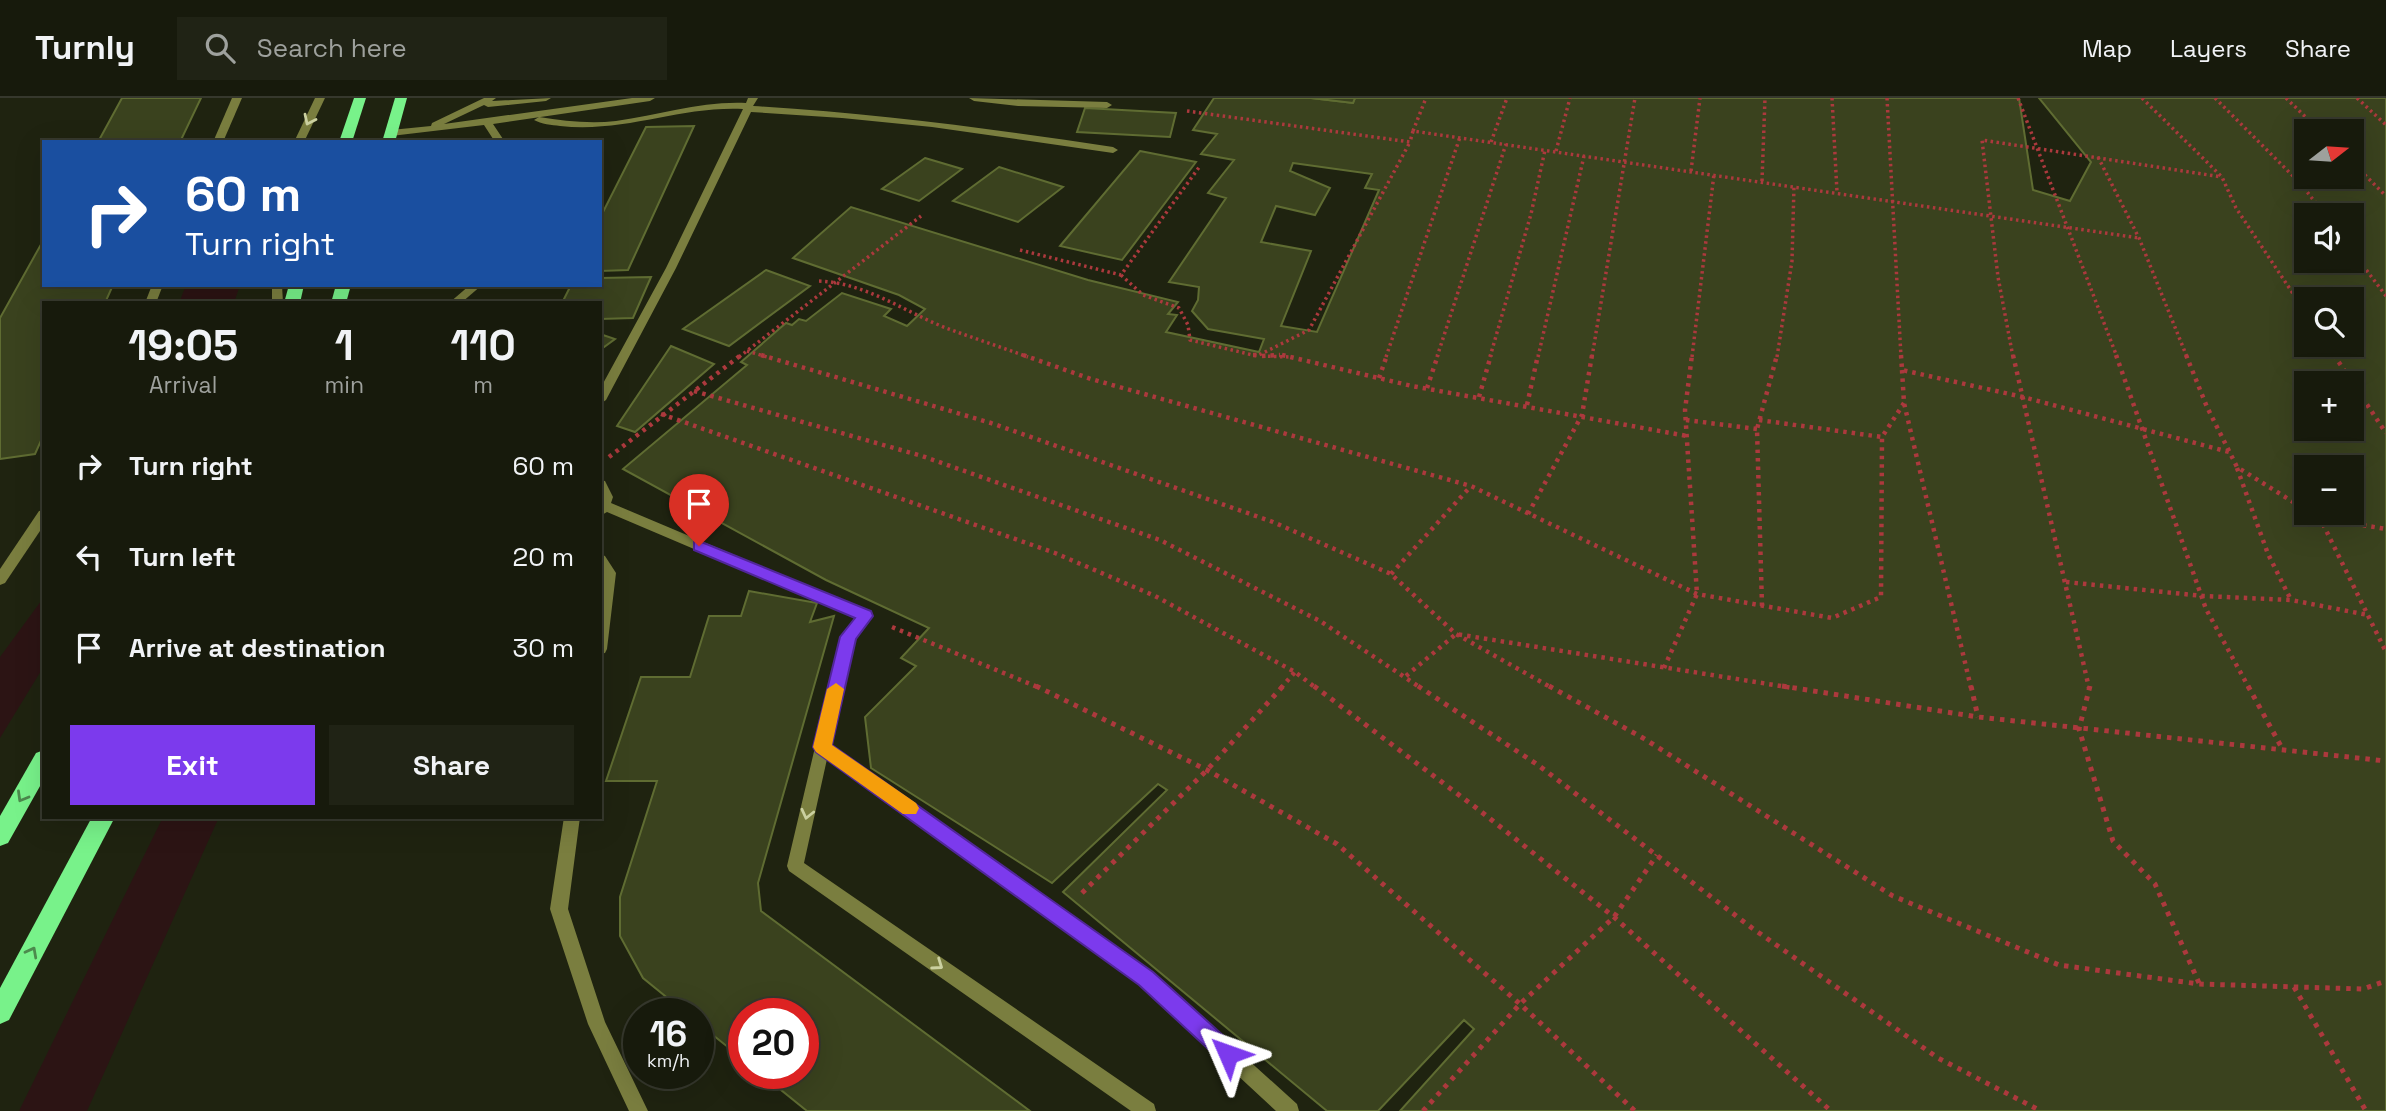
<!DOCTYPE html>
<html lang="en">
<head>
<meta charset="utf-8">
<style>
	body { margin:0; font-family:"Space Grotesk",sans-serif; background:#202315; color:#f1f3f6; height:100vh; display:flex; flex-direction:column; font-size:26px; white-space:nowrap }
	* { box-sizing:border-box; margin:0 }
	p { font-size:23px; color:#9ea19d }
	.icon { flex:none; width:38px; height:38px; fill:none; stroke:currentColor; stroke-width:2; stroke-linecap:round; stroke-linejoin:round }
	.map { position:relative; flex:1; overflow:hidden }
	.side { position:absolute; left:42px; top:203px; width:560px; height:518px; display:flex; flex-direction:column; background:#171a0c; border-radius:0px; box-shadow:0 7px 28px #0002,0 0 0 2px #36382d }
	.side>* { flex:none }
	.guide { position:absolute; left:42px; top:42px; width:560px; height:147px; border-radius:0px; box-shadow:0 7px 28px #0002,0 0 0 2px #36382d; background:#1a4fa0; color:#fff; overflow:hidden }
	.needle { width:46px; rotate:73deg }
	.controls { position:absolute; left:2294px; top:21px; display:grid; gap:14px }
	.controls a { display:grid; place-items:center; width:70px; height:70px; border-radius:0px; background:#171a0c; box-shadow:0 7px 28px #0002,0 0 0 2px #36382d; font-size:35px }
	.speed { position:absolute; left:623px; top:900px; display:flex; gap:14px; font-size:35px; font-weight:700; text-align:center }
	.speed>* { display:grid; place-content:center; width:91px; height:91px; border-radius:50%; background:#171a0c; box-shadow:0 7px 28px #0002,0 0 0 2px #36382d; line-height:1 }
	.speed small { font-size:18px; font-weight:400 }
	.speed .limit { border:10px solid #d22; background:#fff; color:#111 }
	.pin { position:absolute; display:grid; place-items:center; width:60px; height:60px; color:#fff; margin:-72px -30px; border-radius:50% 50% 50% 0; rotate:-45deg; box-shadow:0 0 7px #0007 }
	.pin .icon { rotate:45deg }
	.me { position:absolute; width:77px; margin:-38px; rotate:313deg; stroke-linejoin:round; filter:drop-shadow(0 0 5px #0008) }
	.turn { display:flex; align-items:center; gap:24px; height:147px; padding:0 28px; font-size:32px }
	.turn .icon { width:91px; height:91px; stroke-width:2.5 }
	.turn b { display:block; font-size:49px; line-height:60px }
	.eta { display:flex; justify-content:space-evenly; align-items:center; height:119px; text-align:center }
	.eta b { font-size:42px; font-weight:800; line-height:49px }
	.primary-button { display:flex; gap:14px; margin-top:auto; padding:14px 28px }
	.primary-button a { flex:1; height:80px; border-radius:0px; background:#7c3aed; color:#fff; font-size:28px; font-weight:800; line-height:80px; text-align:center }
	.primary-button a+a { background:#202315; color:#f1f3f6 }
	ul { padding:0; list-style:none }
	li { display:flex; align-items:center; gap:21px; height:91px; padding:0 28px }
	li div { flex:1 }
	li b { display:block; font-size:26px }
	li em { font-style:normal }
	header { display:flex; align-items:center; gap:42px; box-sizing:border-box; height:98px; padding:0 35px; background:#171a0c; border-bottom:2px solid #36382d }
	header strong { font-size:33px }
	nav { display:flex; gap:38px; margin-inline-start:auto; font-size:24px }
	.search { width:490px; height:63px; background:#202315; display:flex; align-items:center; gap:18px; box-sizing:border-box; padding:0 24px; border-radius:0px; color:#9ea19d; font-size:26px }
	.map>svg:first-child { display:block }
	.green { fill:#2c1414 }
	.building { fill:#3a421e; stroke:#5f6c32; stroke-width:2; fill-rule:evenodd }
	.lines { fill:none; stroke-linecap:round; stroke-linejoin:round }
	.path-far2 { stroke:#ac393d; stroke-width:3.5; stroke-dasharray:2.5 3.5; stroke-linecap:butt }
	.path-far1 { stroke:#ac393d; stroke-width:4.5; stroke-dasharray:3.5 5; stroke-linecap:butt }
	.path { stroke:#ac393d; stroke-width:5; stroke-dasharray:4.5 6; stroke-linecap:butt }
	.service { fill:#7a7e3f; fill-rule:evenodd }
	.trunk { fill:#78f28a; fill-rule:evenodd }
	.oneway { stroke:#cbd0a0 }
	.oneway2 { stroke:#4c8a4d }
	.route { fill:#7c3aed; stroke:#51269a; stroke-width:2 }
	.slow { fill:#f59e0b }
</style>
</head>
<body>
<header>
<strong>Turnly</strong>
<div class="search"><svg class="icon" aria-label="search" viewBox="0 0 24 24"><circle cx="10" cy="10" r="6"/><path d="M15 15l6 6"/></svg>Search here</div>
<nav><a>Map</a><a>Layers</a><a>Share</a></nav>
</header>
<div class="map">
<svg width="2386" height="1013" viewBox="0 0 2386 1013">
	<rect width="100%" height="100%" fill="#1f2310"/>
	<g class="green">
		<polygon points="186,187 240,187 234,205 179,205"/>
		<polygon points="44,499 44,568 0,640 0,559"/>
		<polygon points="163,719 219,719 87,1013 19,1013"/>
	</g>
	<g class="building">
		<polygon points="122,0 201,0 180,44 98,44"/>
		<path d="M 1214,0 L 1311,0 L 1353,5 L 1355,0 L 2019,0 L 2033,92 L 2070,103 L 2091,64 L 2039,0 L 2386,0 L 2386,1013 L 1400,1013 L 1474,931 L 1464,922 L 1378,1013 L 1327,1013 L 1063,794 L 1167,692 L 1158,686 L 1052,785 L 871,670 L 865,619 L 916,568 L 901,560 L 929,530 L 826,482 L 623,371 L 747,267 L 741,264 L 786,225 L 792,227 L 799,221 L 806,223 L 842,195 L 891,211 L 884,218 L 907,228 L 925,211 L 899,197 L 793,160 L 851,109 L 1088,182 L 1178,204 L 1168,216 L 1177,217 L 1166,234 L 1259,254 L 1264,241 L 1208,231 L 1192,213 L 1198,202 L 1199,189 L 1169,184 L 1226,100 L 1208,95 L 1234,62 L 1201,56 L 1217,36 L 1193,32 ZM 2306,33 L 2352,33 L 2352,79 L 2306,79 ZM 1293,65 L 1372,76 L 1365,90 L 1379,92 L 1317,234 L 1281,228 L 1311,153 L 1261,144 L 1276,108 L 1315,117 L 1330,90 L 1290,73 ZM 2306,117 L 2352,117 L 2352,163 L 2306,163 ZM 2306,201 L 2352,201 L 2352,247 L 2306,247 ZM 2306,285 L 2352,285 L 2352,331 L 2306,331 ZM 2306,369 L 2352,369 L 2352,415 L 2306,415 Z"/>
		<polygon points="1311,0 1355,0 1353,5"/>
		<polygon points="1085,10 1176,15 1170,39 1077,34"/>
		<polygon points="694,28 628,172 600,173 600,120 646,29"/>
		<polygon points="1140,53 1196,64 1122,162 1060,148"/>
		<polygon points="925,60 962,71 919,103 882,91"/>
		<polygon points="999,69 1063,89 1018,124 953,103"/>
		<polygon points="44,141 44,187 113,187 105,205 44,205 44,336 35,356 0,361 0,220"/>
		<polygon points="766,172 810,188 729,248 683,231"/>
		<polygon points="651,179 633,220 600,221 600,205 562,205 571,187 600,187 600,180"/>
		<polygon points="600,236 615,241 600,252"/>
		<polygon points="671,248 714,266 635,334 617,328"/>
		<polygon points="749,493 817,505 810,524 834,518 758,785 761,813 1030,1013 807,1013 760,975 803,975 803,915 744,915 744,962 698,925 698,915 686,915 643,880 620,838 620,799 657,683 606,683 641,579 690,579 709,518 741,518"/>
	</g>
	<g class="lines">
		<g class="path-far2">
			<polyline points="1832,0 1837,94"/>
			<polyline points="1887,0 1901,259"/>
			<polyline points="2018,0 2117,259"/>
			<polyline points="2142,0 2222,79 2236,110 2306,215"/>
			<polyline points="2215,0 2301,86 2325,117"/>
			<polyline points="2286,0 2320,33"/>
			<polyline points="2357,0 2386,27"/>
			<polyline points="1187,13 1410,44 1413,33 2139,140"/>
			<polyline points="1413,33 1426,0"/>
			<polyline points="1491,44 1507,0"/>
			<polyline points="1556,53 1570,0"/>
			<polyline points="2098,59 2139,140 2187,259"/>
			<polyline points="2352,64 2386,98"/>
			<polyline points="1691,73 1700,0"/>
			<polyline points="1762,83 1765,0"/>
			<polyline points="1020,152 1121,177 1200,68"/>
			<polyline points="2352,153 2386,198"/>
			<polyline points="1121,177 1143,197 1179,210 1188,227 1190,242 1257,258 1309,232 1410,44"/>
			<path d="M 819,183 C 866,185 903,213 946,230 C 973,240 1001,249 1028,259"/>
			<polyline points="2327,247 2335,259"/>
			<polyline points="747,253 767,259"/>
			<polyline points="1262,258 1290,259"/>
			<polyline points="739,259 921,118"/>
			<polyline points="1386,259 1460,39"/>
			<polyline points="1437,259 1506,46"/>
			<polyline points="1490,259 1531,116 1545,52"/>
			<polyline points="1538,259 1584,58"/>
			<polyline points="1592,259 1635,0"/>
			<polyline points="1692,259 1714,76"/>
			<polyline points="1777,259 1792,163 1794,88"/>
			<polyline points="2013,259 1998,179 1982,42 2222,79"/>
		</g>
		<g class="path-far1">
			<polyline points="761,257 991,325 1273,424 1391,476 1456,536 1552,590"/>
			<polyline points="1023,257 1091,281 1471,388 1697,496 1832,520 1881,499 1882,339 1904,305"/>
			<polyline points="1253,257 1259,257"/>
			<polyline points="1282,257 1412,288 1687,338"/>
			<polyline points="1901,257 1902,272 2023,299 2229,354"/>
			<polyline points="2013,257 2089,590"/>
			<polyline points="2116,257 2206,511 2249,590"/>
			<polyline points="2186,257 2207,309 2237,369 2306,412"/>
			<polyline points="2334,257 2386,335"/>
			<polyline points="1262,258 1280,257"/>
			<polyline points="1902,272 1904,305 1971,590"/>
			<polyline points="1379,280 1387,257"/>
			<polyline points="1427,290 1438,257"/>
			<polyline points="694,293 922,358 1160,442 1320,523 1421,590"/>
			<polyline points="1479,299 1491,257"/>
			<polyline points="1527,307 1538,257"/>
			<polyline points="661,316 1055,455 1155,498 1295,574 1316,590"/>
			<polyline points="1686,322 1757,331"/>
			<polyline points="1759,322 1882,339"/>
			<polyline points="609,359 741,257"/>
			<polyline points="2237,370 2268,456 2291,502"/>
			<polyline points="2311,415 2320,420 2386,554"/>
			<polyline points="1528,416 1582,317 1592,257"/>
			<polyline points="2321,420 2386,431"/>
			<polyline points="1391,476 1471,388"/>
			<polyline points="2066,484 2203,498 2291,502 2368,517"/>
			<polyline points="1762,508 1757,331 1777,257"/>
			<polyline points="892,529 1040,590"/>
			<polyline points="1664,570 1697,496 1685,312 1692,257"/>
			<polyline points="1406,578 1456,536 1793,590"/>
			<polyline points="1281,590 1295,574"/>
		</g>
		<g class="path">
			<polyline points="1036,588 1207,672 1337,746 1520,906 1635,1013"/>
			<polyline points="1314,588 1479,712 1614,819 1831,1013"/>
			<polyline points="1418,588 1538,667 1752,830 1938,960 2041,1013"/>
			<polyline points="1549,588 1643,640 1893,798 2059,867 2199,886 2363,891 2386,883"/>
			<polyline points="1782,588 1978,619 2386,663"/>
			<polyline points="1971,588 1978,619"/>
			<polyline points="2090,588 2079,631 2113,743 2155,786 2199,885"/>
			<polyline points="2248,588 2283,652"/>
			<polyline points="1082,795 1207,672 1283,588"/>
			<polyline points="2294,889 2366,1013"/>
			<polyline points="1423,1013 1520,906 1614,819 1657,757"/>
		</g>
		<g class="service">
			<polygon points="232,0 242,0 223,44 213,44"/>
			<polygon points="315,0 325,0 304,44 294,44"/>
			<polygon points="484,0 496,0 492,3 551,0 546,3 488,9 484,7 444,26 632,0 655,0 650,3 493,26 505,44 495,44 484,27 391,38 386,35 391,32 431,28 432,25"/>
			<path d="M 748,0 L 758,0 L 753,8 C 874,15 994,31 1113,49 L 1118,52 L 1113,55 L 932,29 L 842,20 L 751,14 L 676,170 L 606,302 L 600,306 L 600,291 L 666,170 L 743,11 C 679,8 626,35 560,28 C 552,27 541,26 534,22 L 539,19 C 564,23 590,26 616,23 C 660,17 701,3 746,5 Z"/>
			<polygon points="969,0 1107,4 1112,7 1107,10 1018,8 974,3"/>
			<polygon points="152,187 163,187 156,205 145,205"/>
			<polygon points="272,187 282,187 283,205 272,205"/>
			<polygon points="470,187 482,187 461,205 449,205"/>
			<polygon points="600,382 605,383 613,399 611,405 870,514 872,518 855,541 831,647 1152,875 1297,1006 1299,1013 1276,1013 1140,887 827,661 804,765 1154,1006 1156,1013 1131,1013 789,773 787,768 841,539 856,520 607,414 600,418"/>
			<polygon points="44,412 44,427 5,485 0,487 0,471 39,413"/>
			<polygon points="600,456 605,458 616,475 607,551 605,555 600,556 602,475"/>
			<polygon points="564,719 580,719 568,811 605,924 648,1013 629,1013 588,926 550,811"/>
		</g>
		<g class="trunk">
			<polygon points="354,0 366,0 352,44 339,44"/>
			<polygon points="395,0 407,0 395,44 382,44"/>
			<polygon points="289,187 304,187 300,205 284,205"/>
			<polygon points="336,187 351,187 346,205 331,205"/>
			<polygon points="44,652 44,681 8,745 0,748 0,718 36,655"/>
			<polygon points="92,719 115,719 9,922 0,926 0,890"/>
		</g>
	</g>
	<defs><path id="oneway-chevron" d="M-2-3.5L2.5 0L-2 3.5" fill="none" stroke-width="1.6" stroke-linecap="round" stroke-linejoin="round" transform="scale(1.75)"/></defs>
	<g class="oneway">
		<use href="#oneway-chevron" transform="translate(309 22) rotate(116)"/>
		<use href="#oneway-chevron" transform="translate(807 716) rotate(103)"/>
		<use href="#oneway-chevron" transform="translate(938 867) rotate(35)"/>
	</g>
	<g class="oneway2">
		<use href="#oneway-chevron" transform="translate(22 699) rotate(120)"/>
		<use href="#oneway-chevron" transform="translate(32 854) rotate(-62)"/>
	</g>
	<polygon class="route" points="699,443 871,513 873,518 856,541 832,647 1153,874 1236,949 1239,956 1236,963 1228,966 1221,963 1139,887 816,654 813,649 840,539 855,520 694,452 694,444"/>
	<polygon class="slow" points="836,585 844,591 832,647 916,705 919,710 916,716 903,716 816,654 813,649 827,591"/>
</svg>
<div class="controls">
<a><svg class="needle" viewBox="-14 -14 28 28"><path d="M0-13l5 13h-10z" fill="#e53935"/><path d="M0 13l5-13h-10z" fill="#9ea19d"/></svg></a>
<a><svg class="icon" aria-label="sound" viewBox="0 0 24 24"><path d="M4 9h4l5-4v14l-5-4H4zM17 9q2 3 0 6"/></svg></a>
<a><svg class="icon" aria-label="search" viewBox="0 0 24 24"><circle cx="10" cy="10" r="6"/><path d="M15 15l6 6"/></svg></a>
<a>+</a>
<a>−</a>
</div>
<div class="speed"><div>16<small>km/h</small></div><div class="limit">20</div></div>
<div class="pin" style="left:699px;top:448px;background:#d93025"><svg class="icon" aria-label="arrive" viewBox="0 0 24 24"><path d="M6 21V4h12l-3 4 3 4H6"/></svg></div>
<svg class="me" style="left:1228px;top:956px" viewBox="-20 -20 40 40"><path d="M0-17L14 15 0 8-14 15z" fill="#7c3aed" stroke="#fff" stroke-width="4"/></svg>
<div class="guide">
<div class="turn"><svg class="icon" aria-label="right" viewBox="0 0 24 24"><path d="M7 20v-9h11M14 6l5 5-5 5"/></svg><div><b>60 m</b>Turn right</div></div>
</div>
<section class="side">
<div class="eta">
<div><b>19:05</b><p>Arrival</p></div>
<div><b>1</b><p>min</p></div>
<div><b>110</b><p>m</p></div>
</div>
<ul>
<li><svg class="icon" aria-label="right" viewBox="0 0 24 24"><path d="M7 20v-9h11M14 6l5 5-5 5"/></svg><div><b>Turn right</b></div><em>60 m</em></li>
<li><svg class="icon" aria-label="left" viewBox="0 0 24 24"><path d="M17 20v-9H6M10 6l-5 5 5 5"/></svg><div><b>Turn left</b></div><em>20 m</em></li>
<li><svg class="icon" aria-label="arrive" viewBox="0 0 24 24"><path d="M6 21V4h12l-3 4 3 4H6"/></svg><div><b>Arrive at destination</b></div><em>30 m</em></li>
</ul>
<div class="primary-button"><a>Exit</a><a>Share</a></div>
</section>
</div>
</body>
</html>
